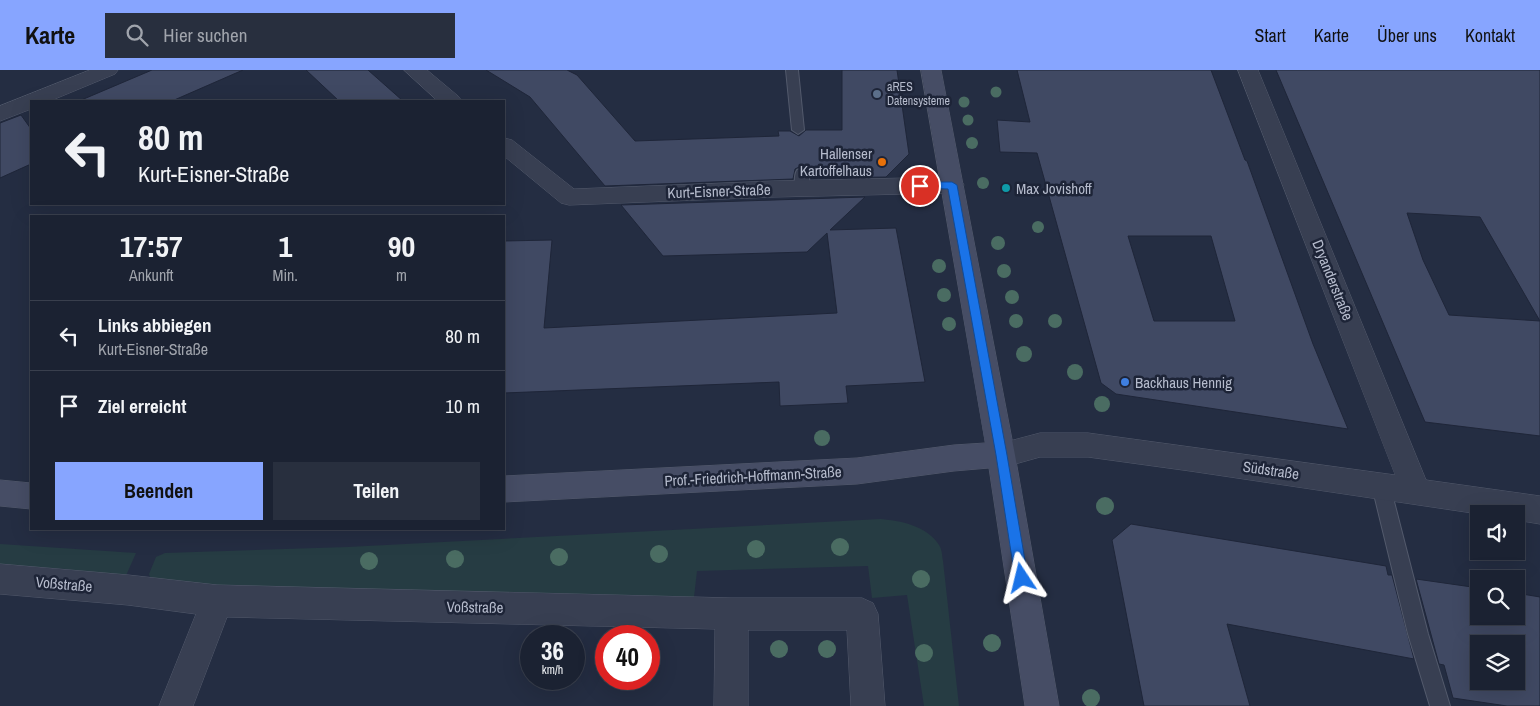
<!DOCTYPE html>
<html lang="de">
<head>
<meta charset="utf-8">
<style>
	body { margin:0; font-family:"Archivo Narrow",sans-serif; background:#282f3e; color:#f1f3f6; height:100vh; display:flex; flex-direction:column; font-size:19px; white-space:nowrap }
	* { box-sizing:border-box; margin:0 }
	p { font-size:16px; color:#a0a4ac }
	.icon { flex:none; width:28px; height:28px; fill:none; stroke:currentColor; stroke-width:2; stroke-linecap:round; stroke-linejoin:round }
	.map { position:relative; flex:1; overflow:hidden }
	.sheet { position:absolute; left:30px; top:145px; width:475px; height:315px; display:flex; flex-direction:column; background:#1b2232; border-radius:0px; box-shadow:0 5px 20px #0002,0 0 0 1px #393f4d }
	.sheet>* { flex:none }
	.guide { position:absolute; left:30px; top:30px; width:475px; height:105px; border-radius:0px; box-shadow:0 5px 20px #0002,0 0 0 1px #393f4d; background:#1b2232; color:#f1f3f6; overflow:hidden }
	.fabs { position:absolute; left:1470px; top:435px; display:grid; gap:10px }
	.fabs a { display:grid; place-items:center; width:55px; height:55px; border-radius:0px; background:#1b2232; box-shadow:0 5px 20px #0002,0 0 0 1px #393f4d; font-size:25px }
	.speed { position:absolute; left:520px; top:555px; display:flex; gap:10px; font-size:25px; font-weight:700; text-align:center }
	.speed>* { display:grid; place-content:center; width:65px; height:65px; border-radius:50%; background:#1b2232; box-shadow:0 5px 20px #0002,0 0 0 1px #393f4d; line-height:1 }
	.speed small { font-size:12px; font-weight:400 }
	.speed .limit { border:8px solid #d22; background:#fff; color:#111 }
	.pin { position:absolute; display:grid; place-items:center; width:42px; height:42px; color:#fff; margin:-21px; border:2px solid #fff; border-radius:50%; box-shadow:0 1px 5px #0007 }
	.me { position:absolute; width:55px; margin:-28px; rotate:350deg; stroke-linejoin:round; filter:drop-shadow(0 0 4px #0008) }
	.turn { display:flex; align-items:center; gap:18px; height:105px; padding:0 25px; font-size:22px }
	.turn .icon { width:65px; height:65px; stroke-width:2.5 }
	.turn b { display:block; font-size:35px; line-height:42px }
	.eta { display:flex; justify-content:space-evenly; align-items:center; height:85px; text-align:center }
	.eta b { font-size:30px; font-weight:700; line-height:35px }
	.cta { display:flex; gap:10px; margin-top:auto; padding:10px 25px }
	.cta a { flex:1; height:58px; border-radius:0px; background:#87a5ff; color:#111; font-size:20px; font-weight:700; line-height:58px; text-align:center }
	.cta a+a { background:#282f3e; color:#f1f3f6 }
	ul { padding:0; list-style:none }
	li { display:flex; align-items:center; gap:15px; height:70px; padding:0 25px; border-top:1px solid #393f4d }
	li div { flex:1 }
	li b { display:block; font-size:19px }
	li em { font-style:normal }
	header { display:flex; align-items:center; gap:30px; box-sizing:border-box; height:70px; padding:0 25px; background:#87a5ff; color:#111 }
	header strong { font-size:24px }
	nav { display:flex; gap:28px; margin-inline-start:auto; font-size:18px }
	.search { width:350px; height:45px; background:#282f3e; display:flex; align-items:center; gap:12px; box-sizing:border-box; padding:0 18px; border-radius:0px; color:#a0a4ac; font-size:19px }
	.map>svg:first-child { display:block }
	.green { fill:#263c43 }
	.building { fill:#404963; stroke:#1f2639; fill-rule:evenodd }
	.lines { fill:none; stroke-linecap:round; stroke-linejoin:round }
	.lane-casing { stroke:#535a6c; stroke-width:2 }
	.street-casing { stroke:#535a6c; stroke-width:1 }
	.secondary-casing { stroke:#535a6c; stroke-width:1 }
	.lane { fill:#383f52; fill-rule:evenodd }
	.street { fill:#383f52; fill-rule:evenodd }
	.secondary { fill:#464d65; fill-rule:evenodd }
	.tree { fill:#4a6c62 }
	.route { fill:#1a73e8; stroke:#114b97 }
	.service-dot { fill:#5c6f8a; stroke:#1d2437; stroke-width:2 }
	.food-dot { fill:#e8710a; stroke:#1d2437; stroke-width:2 }
	.culture-dot { fill:#0f9aa8; stroke:#1d2437; stroke-width:2 }
	.shop-dot { fill:#3f7fe0; stroke:#1d2437; stroke-width:2 }
	.labels { text-anchor:middle; dominant-baseline:central; stroke-width:5; stroke-linejoin:round; paint-order:stroke }
	.far-poi-label { font-size:12px; fill:#b5bbcc; stroke:#1d2437; text-anchor:start }
	.poi-label { font-size:15px; fill:#b5bbcc; stroke:#1d2437; text-anchor:start }
	.street-label { font-size:15px; fill:#b5bbcc; stroke:#1d2437 }
</style>
</head>
<body>
<header>
<strong>Karte</strong>
<div class="search"><svg class="icon" aria-label="search" viewBox="0 0 24 24"><circle cx="10" cy="10" r="6"/><path d="M15 15l6 6"/></svg>Hier suchen</div>
<nav><a>Start</a><a>Karte</a><a>Über uns</a><a>Kontakt</a></nav>
</header>
<div class="map">
<svg width="1540" height="636" viewBox="0 0 1540 636">
	<rect width="100%" height="100%" fill="#242d42"/>
	<g class="green">
		<path d="M 881,449 C 902,451 927,456 939,475 C 942,479 942,486 943,491 L 959,636 L 924,636 L 907,525 L 872,528 L 868,496 L 697,501 L 694,527 L 601,528 L 152,513 L 149,504 L 156,487 L 165,483 L 348,477 Z"/>
		<polygon points="0,474 136,483 124,510 66,499 0,495"/>
	</g>
	<g class="building">
		<polygon points="152,0 243,0 172,31 79,31"/>
		<polygon points="306,0 368,0 403,31 339,31"/>
		<polygon points="486,0 567,0 577,5 635,71 779,66 778,61 790,61 799,66 806,60 842,60 842,0 897,0 909,84 886,107 811,108 809,99 801,96 795,99 793,109 605,116 530,27"/>
		<path d="M 1017,0 L 1211,0 L 1245,90 L 1247,91 L 1313,274 L 1348,359 L 1116,324 L 1101,313 L 1037,83 L 1000,82 L 997,50 L 1030,52 ZM 1128,166 L 1211,166 L 1235,251 L 1154,251 Z"/>
		<path d="M 1276,0 L 1540,0 L 1540,366 L 1425,352 ZM 1407,143 L 1480,147 L 1540,251 L 1449,245 L 1423,190 Z"/>
		<polygon points="21,45 31,59 31,94 0,108 0,53"/>
		<polygon points="865,127 830,160 896,158 925,312 846,316 848,333 780,336 779,312 504,323 504,171 552,170 544,258 837,243 827,163 807,182 663,186 621,135"/>
		<polygon points="1131,454 1386,496 1388,505 1392,505 1414,589 1227,554 1250,636 1144,636 1112,470"/>
		<path d="M 1416,509 L 1479,518 L 1479,546 L 1516,546 L 1516,523 L 1540,527 L 1540,636 L 1507,636 L 1453,628 L 1444,595 L 1439,594 ZM 1479,574 L 1516,574 L 1516,611 L 1479,611 Z"/>
	</g>
	<g class="lines">
		<defs>
			<g id="lane">
				<polygon points="786,0 798,0 804,60 798,64 792,60"/>
				<path d="M 802,98 L 807,100 C 810,105 810,116 807,121 L 797,121 C 794,116 794,105 797,100 Z"/>
				<polygon points="1381,408 1387,410 1390,416 1428,564 1450,636 1430,636 1408,564 1372,416 1375,410"/>
			</g>
			<g id="street">
				<polygon points="90,0 118,0 115,4 50,31 31,31 31,39 0,51 0,36"/>
				<polygon points="404,0 427,0 458,26 462,31 438,31"/>
				<polygon points="1238,0 1258,0 1426,410 1540,426 1540,454 1516,450 1516,444 1479,444 1190,401 1088,387 1040,387 1001,398 991,394 987,385 991,376 1040,363 1088,363 1395,405"/>
				<polygon points="504,68 512,70 574,119 774,111 952,107 960,109 964,115 960,121 952,123 774,127 569,135 561,133 504,86"/>
				<polygon points="0,494 128,505 217,515 732,528 862,528 873,533 878,544 885,636 851,636 847,560 748,560 748,636 714,636 715,559 227,547 193,636 159,636 196,544 128,535 0,524"/>
			</g>
			<g id="secondary">
				<polygon points="921,0 941,0 1015,385 1059,636 1025,636 989,398 954,401 857,414 504,432 504,406 857,388 954,375 985,373"/>
				<polygon points="0,410 31,413 31,439 0,436"/>
			</g>
		</defs>
		<use href="#lane" class="lane-casing"/>
		<use href="#street" class="street-casing"/>
		<use href="#secondary" class="secondary-casing"/>
		<use href="#lane" class="lane"/>
		<use href="#street" class="street"/>
		<use href="#secondary" class="secondary"/>
	</g>
	<g class="tree">
		<circle cx="996" cy="22" r="5.5"/>
		<circle cx="964" cy="32" r="5.5"/>
		<circle cx="968" cy="50" r="5.5"/>
		<circle cx="972" cy="73" r="6"/>
		<circle cx="983" cy="113" r="6"/>
		<circle cx="1038" cy="157" r="6"/>
		<circle cx="998" cy="173" r="7"/>
		<circle cx="939" cy="196" r="7"/>
		<circle cx="1004" cy="201" r="7"/>
		<circle cx="944" cy="225" r="7"/>
		<circle cx="1012" cy="227" r="7"/>
		<circle cx="1016" cy="251" r="7"/>
		<circle cx="1055" cy="251" r="7"/>
		<circle cx="949" cy="254" r="7"/>
		<circle cx="1024" cy="284" r="8"/>
		<circle cx="1075" cy="302" r="8"/>
		<circle cx="1102" cy="334" r="8"/>
		<circle cx="822" cy="368" r="8"/>
		<circle cx="1105" cy="436" r="9"/>
		<circle cx="840" cy="477" r="9"/>
		<circle cx="756" cy="479" r="9"/>
		<circle cx="659" cy="484" r="9"/>
		<circle cx="559" cy="487" r="9"/>
		<circle cx="455" cy="489" r="9"/>
		<circle cx="369" cy="491" r="9"/>
		<circle cx="921" cy="509" r="9"/>
		<circle cx="992" cy="573" r="9"/>
		<circle cx="779" cy="579" r="9"/>
		<circle cx="827" cy="579" r="9"/>
		<circle cx="924" cy="583" r="9"/>
		<circle cx="1091" cy="628" r="9"/>
	</g>
	<polygon class="route" points="920,112 952,112 957,115 1007,385 1028,508 1026,512 1022,514 1017,512 1015,508 996,385 948,119 917,118 915,116"/>
	<circle class="service-dot" cx="877" cy="24" r="5"/>
	<circle class="food-dot" cx="882" cy="92" r="5"/>
	<circle class="culture-dot" cx="1006" cy="118" r="5"/>
	<circle class="shop-dot" cx="1125" cy="312" r="5"/>
	<g class="labels">
		<g class="far-poi-label">
			<text x="887" y="17">aRES<tspan x="887" dy="14">Datensysteme</tspan></text>
		</g>
		<g class="poi-label">
			<text x="872" y="83" text-anchor="end">Hallenser<tspan x="872" dy="17">Kartoffelhaus</tspan></text>
			<text x="1016" y="118">Max Jovishoff</text>
			<text x="1135" y="312">Backhaus Hennig</text>
		</g>
		<g class="street-label">
			<text transform="translate(719 121) rotate(-2)">Kurt-Eisner-Straße</text>
			<text transform="translate(1333 210) rotate(68)">Dryanderstraße</text>
			<text transform="translate(1271 400) rotate(8)">Südstraße</text>
			<text transform="translate(753 406) rotate(-3)">Prof.-Friedrich-Hoffmann-Straße</text>
			<text transform="translate(64 514) rotate(5)">Voßstraße</text>
			<text transform="translate(475 537) rotate(1)">Voßstraße</text>
		</g>
	</g>
</svg>
<div class="fabs">
<a><svg class="icon" aria-label="sound" viewBox="0 0 24 24"><path d="M4 9h4l5-4v14l-5-4H4zM17 9q2 3 0 6"/></svg></a>
<a><svg class="icon" aria-label="search" viewBox="0 0 24 24"><circle cx="10" cy="10" r="6"/><path d="M15 15l6 6"/></svg></a>
<a><svg class="icon" aria-label="layers" viewBox="0 0 24 24"><path d="M12 4l9 5-9 5-9-5zM3 14l9 5 9-5"/></svg></a>
</div>
<div class="speed"><div>36<small>km/h</small></div><div class="limit">40</div></div>
<div class="pin" style="left:920px;top:116px;background:#d93025"><svg class="icon" aria-label="arrive" viewBox="0 0 24 24"><path d="M6 21V4h12l-3 4 3 4H6"/></svg></div>
<svg class="me" style="left:1022px;top:508px" viewBox="-20 -20 40 40"><path d="M0-17L14 15 0 8-14 15z" fill="#1a73e8" stroke="#fff" stroke-width="4"/></svg>
<div class="guide">
<div class="turn"><svg class="icon" aria-label="left" viewBox="0 0 24 24"><path d="M17 20v-9H6M10 6l-5 5 5 5"/></svg><div><b>80 m</b>Kurt-Eisner-Straße</div></div>
</div>
<section class="sheet">
<div class="eta">
<div><b>17:57</b><p>Ankunft</p></div>
<div><b>1</b><p>Min.</p></div>
<div><b>90</b><p>m</p></div>
</div>
<ul>
<li><svg class="icon" aria-label="left" viewBox="0 0 24 24"><path d="M17 20v-9H6M10 6l-5 5 5 5"/></svg><div><b>Links abbiegen</b><p>Kurt-Eisner-Straße</p></div><em>80 m</em></li>
<li><svg class="icon" aria-label="arrive" viewBox="0 0 24 24"><path d="M6 21V4h12l-3 4 3 4H6"/></svg><div><b>Ziel erreicht</b></div><em>10 m</em></li>
</ul>
<div class="cta"><a>Beenden</a><a>Teilen</a></div>
</section>
</div>
</body>
</html>
